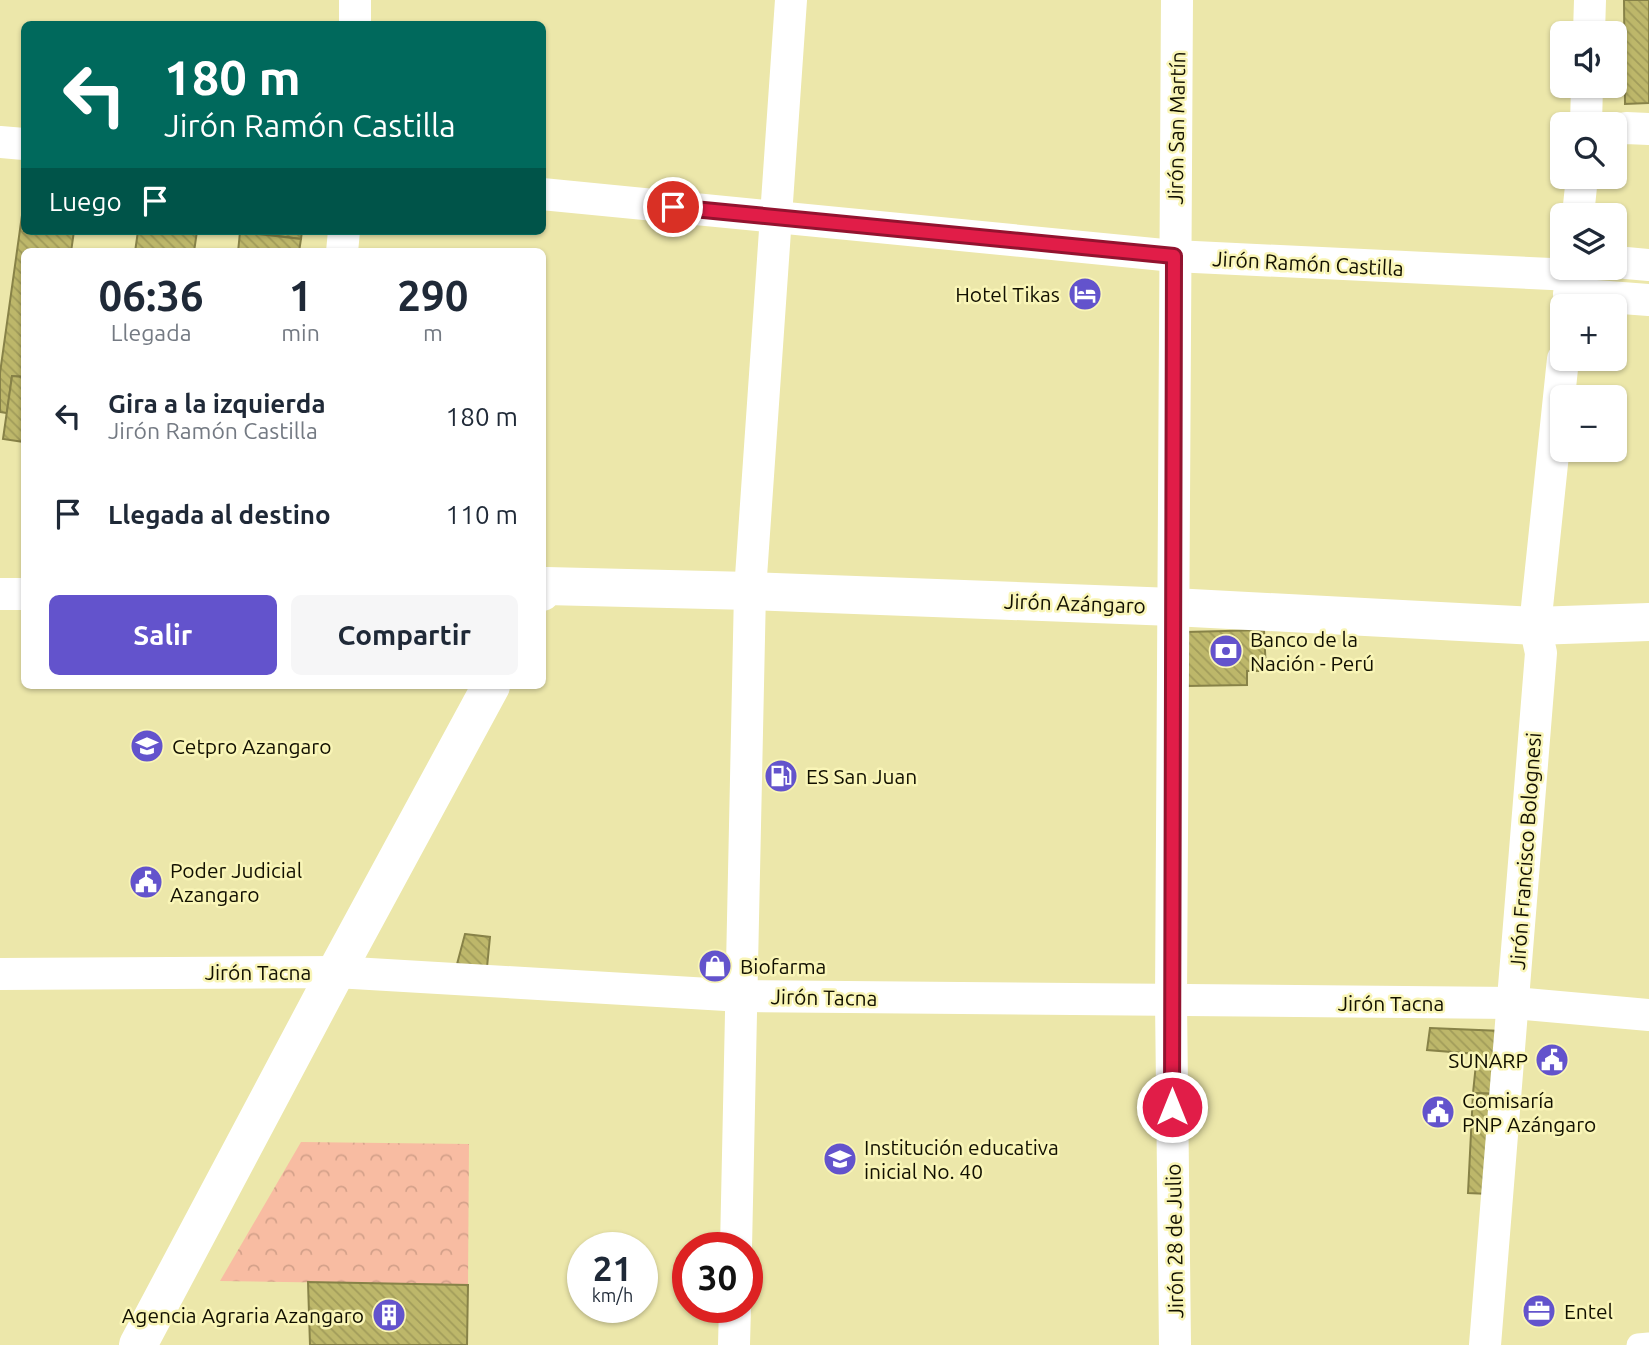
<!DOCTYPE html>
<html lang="es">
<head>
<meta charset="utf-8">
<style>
	body { margin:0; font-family:Ubuntu,sans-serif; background:#f6f6f7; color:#1f2937; height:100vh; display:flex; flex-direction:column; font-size:26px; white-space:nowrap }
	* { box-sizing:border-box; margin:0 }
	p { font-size:23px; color:#747a83 }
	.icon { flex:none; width:38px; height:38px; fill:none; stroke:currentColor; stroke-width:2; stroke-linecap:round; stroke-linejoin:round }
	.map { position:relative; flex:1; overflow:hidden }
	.sheet { position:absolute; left:21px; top:248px; width:525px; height:441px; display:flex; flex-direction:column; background:#fff; border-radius:10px; box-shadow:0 2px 5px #0004 }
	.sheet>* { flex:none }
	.banner { position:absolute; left:21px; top:21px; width:525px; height:214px; border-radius:10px; box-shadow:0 2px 5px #0004; background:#00695c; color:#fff; overflow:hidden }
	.buttons { position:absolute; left:1550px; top:21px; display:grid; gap:14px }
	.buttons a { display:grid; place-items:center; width:77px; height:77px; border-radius:10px; background:#fff; box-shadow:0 2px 5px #0004; font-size:35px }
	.speed { position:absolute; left:567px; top:1232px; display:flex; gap:14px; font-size:35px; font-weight:700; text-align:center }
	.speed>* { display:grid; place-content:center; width:91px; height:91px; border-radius:50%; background:#fff; box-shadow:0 2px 5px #0004; line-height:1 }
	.speed small { font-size:18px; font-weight:400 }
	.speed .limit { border:10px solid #d22; background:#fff; color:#111 }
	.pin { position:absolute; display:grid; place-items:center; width:60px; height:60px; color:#fff; margin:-30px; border:4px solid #fff; border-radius:50%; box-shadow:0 2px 7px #0007 }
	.me { position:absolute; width:77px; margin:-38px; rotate:0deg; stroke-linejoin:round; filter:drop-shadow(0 0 5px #0008) }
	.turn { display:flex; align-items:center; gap:24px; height:147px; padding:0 28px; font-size:32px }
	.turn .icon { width:91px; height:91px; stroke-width:2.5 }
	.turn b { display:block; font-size:49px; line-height:60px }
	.then { display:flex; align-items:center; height:66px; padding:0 28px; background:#0003; gap:14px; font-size:26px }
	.eta { display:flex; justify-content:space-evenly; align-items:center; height:119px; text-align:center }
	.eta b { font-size:42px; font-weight:700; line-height:49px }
	.action { display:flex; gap:14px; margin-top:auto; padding:14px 28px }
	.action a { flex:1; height:80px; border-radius:10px; background:#6353cc; color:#fff; font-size:28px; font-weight:700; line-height:80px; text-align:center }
	.action a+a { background:#f6f6f7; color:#1f2937 }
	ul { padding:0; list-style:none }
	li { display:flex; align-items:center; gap:21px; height:98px; padding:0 28px }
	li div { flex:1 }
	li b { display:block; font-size:26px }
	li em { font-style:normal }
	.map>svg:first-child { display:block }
	.park { fill:url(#park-crowns) }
	.building { fill:url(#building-back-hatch); stroke:#878248; stroke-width:2 }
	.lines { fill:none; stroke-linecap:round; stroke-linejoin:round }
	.pedestrian { stroke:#fff; stroke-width:23 }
	.minor { stroke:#fff; stroke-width:32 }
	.tertiary { stroke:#fff; stroke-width:38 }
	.route-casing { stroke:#92132f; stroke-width:18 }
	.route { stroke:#e11d48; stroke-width:12 }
	.labels { text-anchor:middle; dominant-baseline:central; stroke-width:5; stroke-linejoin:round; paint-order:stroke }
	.street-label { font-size:21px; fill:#121000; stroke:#f9f5b7 }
	.poi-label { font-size:21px; fill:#121000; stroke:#f9f5b7; text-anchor:start }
</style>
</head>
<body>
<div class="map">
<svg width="1649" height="1345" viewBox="0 0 1649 1345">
	<defs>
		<pattern id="park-crowns" width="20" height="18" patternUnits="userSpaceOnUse" patternTransform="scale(1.75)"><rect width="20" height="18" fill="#f8bca2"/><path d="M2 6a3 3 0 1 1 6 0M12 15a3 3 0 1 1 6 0" fill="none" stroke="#d4a18a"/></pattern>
		<pattern id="building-back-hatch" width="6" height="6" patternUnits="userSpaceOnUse" patternTransform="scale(1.75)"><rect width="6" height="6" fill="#bdb76a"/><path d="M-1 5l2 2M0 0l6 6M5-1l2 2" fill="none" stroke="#a19c5a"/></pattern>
	</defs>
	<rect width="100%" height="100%" fill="#ece7aa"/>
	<polygon class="park" points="301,1142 469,1144 468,1285 220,1281"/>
	<g class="building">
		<polygon points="1624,0 1649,0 1649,103 1625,104"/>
		<polygon points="23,208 24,208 24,231 74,231 71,252 24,252 24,377 12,376 7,413 0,412 0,373"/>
		<polygon points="138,231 197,231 194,252 135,252"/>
		<polygon points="253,231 302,231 301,239 253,233"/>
		<polygon points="240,232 301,239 299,252 238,252"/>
		<polygon points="12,376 24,377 24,442 3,439"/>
		<polygon points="1264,630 1266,671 1247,671 1247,685 1187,686 1186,632"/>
		<polygon points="465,934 490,937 487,967 456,968"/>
		<polygon points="1430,1028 1502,1031 1497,1094 1473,1093 1477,1054 1427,1050"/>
		<polygon points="1473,1093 1497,1094 1489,1194 1468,1193"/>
		<polygon points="308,1282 468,1285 467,1345 310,1345"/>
	</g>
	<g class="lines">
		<polyline class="pedestrian" points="1638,1345 1649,1344"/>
		<g class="minor">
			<polyline points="355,24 355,0"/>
			<polyline points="1589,33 1590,0"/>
			<polyline points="1586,124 1587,86"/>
			<polyline points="1615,131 1626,128 1649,129"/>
			<polyline points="0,142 24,144"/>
			<polyline points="542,194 1174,256 1573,275"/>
			<polyline points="1578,215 1582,177"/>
			<polyline points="342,252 344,231"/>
			<polyline points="1615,262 1649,265"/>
			<polyline points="1569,294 1649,300"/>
			<polyline points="0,594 24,594"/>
			<polyline points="0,974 336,972 743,996 1514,1003 1649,1015"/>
			<polyline points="736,1248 750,591 791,0"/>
			<polyline points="734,1345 735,1307"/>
			<polyline points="1175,1345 1171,1001 1177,0"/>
			<polyline points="1485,1345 1541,653 1535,626 1563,359"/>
		</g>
		<g class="tertiary">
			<polyline points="542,592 546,586 750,591 1173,607 1535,626 1649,622"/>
			<polyline points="138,1345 336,972 491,686"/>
		</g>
	</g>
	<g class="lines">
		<defs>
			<polyline id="route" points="673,207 1174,256 1172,1107"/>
		</defs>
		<use href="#route" class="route-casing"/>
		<use href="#route" class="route"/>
	</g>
	<defs>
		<symbol id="hotel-disc" viewBox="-11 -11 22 22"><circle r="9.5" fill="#6353cc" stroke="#f9f5b7"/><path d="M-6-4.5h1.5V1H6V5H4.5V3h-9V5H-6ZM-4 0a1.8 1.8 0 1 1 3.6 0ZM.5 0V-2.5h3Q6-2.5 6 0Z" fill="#fff"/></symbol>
		<symbol id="bank-disc" viewBox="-11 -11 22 22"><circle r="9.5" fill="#6353cc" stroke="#f9f5b7"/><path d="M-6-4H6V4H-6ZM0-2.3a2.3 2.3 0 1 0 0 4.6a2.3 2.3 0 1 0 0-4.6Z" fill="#fff"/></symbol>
		<symbol id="university-disc" viewBox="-11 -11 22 22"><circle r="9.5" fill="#6353cc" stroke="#f9f5b7"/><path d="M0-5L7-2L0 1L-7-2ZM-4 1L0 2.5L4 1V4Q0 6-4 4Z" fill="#fff"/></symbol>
		<symbol id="fuel-disc" viewBox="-11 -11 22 22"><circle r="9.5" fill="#6353cc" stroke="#f9f5b7"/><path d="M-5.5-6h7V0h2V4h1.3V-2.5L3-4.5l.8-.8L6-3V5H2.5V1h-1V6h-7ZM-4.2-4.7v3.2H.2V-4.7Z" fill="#fff"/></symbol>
		<symbol id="civic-disc" viewBox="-11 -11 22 22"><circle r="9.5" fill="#6353cc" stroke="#f9f5b7"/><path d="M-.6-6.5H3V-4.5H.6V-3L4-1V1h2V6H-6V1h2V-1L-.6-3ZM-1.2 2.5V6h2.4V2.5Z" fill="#fff"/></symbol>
		<symbol id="shop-disc" viewBox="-11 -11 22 22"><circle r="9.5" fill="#6353cc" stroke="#f9f5b7"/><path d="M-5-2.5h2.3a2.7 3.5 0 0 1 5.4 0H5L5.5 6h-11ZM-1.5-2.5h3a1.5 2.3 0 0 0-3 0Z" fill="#fff"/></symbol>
		<symbol id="school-disc" viewBox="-11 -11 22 22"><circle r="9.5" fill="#6353cc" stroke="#f9f5b7"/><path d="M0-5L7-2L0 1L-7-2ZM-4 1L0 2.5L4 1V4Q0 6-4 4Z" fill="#fff"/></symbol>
		<symbol id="office-disc" viewBox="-11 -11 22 22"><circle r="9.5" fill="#6353cc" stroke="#f9f5b7"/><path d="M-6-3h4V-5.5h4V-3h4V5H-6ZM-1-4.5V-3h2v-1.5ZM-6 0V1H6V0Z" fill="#fff"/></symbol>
		<symbol id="building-disc" viewBox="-11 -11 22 22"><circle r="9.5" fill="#6353cc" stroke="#f9f5b7"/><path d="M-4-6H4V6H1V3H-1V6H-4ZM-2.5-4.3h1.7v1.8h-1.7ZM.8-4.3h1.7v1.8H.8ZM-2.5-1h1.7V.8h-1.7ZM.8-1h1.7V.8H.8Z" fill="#fff"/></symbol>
	</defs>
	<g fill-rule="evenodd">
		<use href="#hotel-disc" x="1066" y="275" width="38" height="38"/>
		<use href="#bank-disc" x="1207" y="632" width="38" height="38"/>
		<use href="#university-disc" x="128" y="727" width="38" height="38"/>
		<use href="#fuel-disc" x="762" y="757" width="38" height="38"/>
		<use href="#civic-disc" x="127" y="863" width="38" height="38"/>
		<use href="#shop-disc" x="696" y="947" width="38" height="38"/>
		<use href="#civic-disc" x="1533" y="1041" width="38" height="38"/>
		<use href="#civic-disc" x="1419" y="1093" width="38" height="38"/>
		<use href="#school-disc" x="821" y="1140" width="38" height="38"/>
		<use href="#office-disc" x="1520" y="1292" width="38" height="38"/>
		<use href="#building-disc" x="370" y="1296" width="38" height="38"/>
	</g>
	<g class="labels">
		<g class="street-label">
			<text transform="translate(1176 128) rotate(-89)">Jirón San Martín</text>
			<text transform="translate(1308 263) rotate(3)">Jirón Ramón Castilla</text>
			<text transform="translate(1075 603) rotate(2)">Jirón Azángaro</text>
			<text transform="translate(1525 851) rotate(-86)">Jirón Francisco Bolognesi</text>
			<text x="258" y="972">Jirón Tacna</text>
			<text transform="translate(824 997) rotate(1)">Jirón Tacna</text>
			<text x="1391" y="1003">Jirón Tacna</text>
			<text transform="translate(1174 1241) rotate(-91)">Jirón 28 de Julio</text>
		</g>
		<g class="poi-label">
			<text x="1060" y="294" text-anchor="end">Hotel Tikas</text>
			<text x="1250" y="639">Banco de la<tspan x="1250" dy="24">Nación - Perú</tspan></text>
			<text x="172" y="746">Cetpro Azangaro</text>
			<text x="806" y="776">ES San Juan</text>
			<text x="170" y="870">Poder Judicial<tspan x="170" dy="24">Azangaro</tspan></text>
			<text x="740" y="966">Biofarma</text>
			<text x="1528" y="1060" text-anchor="end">SUNARP</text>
			<text x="1462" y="1100">Comisaría<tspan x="1462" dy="24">PNP Azángaro</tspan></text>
			<text x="864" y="1147">Institución educativa<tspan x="864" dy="24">inicial No. 40</tspan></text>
			<text x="1564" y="1311">Entel</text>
			<text x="364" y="1315" text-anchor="end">Agencia Agraria Azangaro</text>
		</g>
	</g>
</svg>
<div class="buttons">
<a><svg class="icon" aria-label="sound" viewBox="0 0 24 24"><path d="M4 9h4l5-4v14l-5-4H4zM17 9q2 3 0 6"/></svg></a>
<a><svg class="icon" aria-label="search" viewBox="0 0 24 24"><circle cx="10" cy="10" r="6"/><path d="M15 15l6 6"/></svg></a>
<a><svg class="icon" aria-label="layers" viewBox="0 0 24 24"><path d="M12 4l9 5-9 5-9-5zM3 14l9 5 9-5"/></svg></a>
<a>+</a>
<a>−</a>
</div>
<div class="speed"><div>21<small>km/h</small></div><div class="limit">30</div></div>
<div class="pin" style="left:673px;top:207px;background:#d93025"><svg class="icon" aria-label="arrive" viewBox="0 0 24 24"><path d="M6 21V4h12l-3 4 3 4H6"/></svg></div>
<svg class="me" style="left:1172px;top:1107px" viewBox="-20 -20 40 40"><circle r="17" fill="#e11d48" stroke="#fff" stroke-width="3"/><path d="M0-11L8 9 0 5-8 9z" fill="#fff"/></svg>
<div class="banner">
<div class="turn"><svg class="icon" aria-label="left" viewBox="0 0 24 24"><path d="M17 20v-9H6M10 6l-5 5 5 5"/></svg><div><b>180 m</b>Jirón Ramón Castilla</div></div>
<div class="then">Luego<svg class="icon" aria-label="arrive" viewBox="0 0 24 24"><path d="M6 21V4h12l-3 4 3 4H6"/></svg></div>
</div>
<section class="sheet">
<div class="eta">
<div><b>06:36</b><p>Llegada</p></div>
<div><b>1</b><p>min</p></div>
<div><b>290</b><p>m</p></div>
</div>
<ul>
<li><svg class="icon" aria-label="left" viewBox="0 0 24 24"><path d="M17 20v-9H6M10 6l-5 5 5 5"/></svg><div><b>Gira a la izquierda</b><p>Jirón Ramón Castilla</p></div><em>180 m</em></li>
<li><svg class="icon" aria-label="arrive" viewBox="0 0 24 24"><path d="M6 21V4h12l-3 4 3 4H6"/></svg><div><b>Llegada al destino</b></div><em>110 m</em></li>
</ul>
<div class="action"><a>Salir</a><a>Compartir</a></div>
</section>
</div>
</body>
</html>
